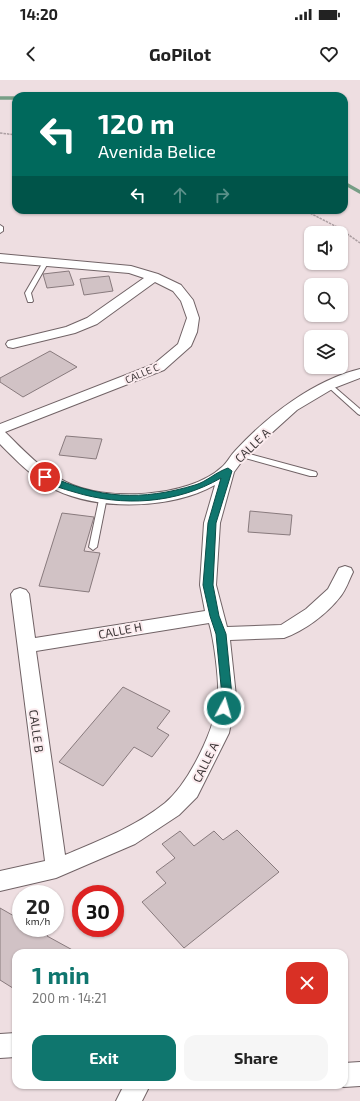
<!DOCTYPE html>
<html lang="en">
<head>
<meta charset="utf-8">
<style>
	body { margin:0; font-family:"Exo 2",sans-serif; background:#f6f6f6; color:#222; height:100vh; display:flex; flex-direction:column; font-size:15px; white-space:nowrap }
	* { box-sizing:border-box; margin:0 }
	p { font-size:13px; color:#767676 }
	.icon { flex:none; width:22px; height:22px; fill:none; stroke:currentColor; stroke-width:2; stroke-linecap:round; stroke-linejoin:round }
	.map { position:relative; flex:1; overflow:hidden }
	.details { position:absolute; left:12px; top:869px; width:336px; height:140px; display:flex; flex-direction:column; background:#fff; border-radius:12px; box-shadow:0 1px 3px #0004 }
	.details>* { flex:none }
	.hud { position:absolute; left:12px; top:12px; width:336px; height:122px; border-radius:12px; box-shadow:0 1px 3px #0004; background:#00695c; color:#fff; overflow:hidden }
	.controls { position:absolute; left:304px; top:146px; display:grid; gap:8px }
	.controls a { display:grid; place-items:center; width:44px; height:44px; border-radius:8px; background:#fff; box-shadow:0 1px 3px #0004; font-size:20px }
	.speed { position:absolute; left:12px; top:805px; display:flex; gap:8px; font-size:20px; font-weight:700; text-align:center }
	.speed>* { display:grid; place-content:center; width:52px; height:52px; border-radius:50%; background:#fff; box-shadow:0 1px 3px #0004; line-height:1 }
	.speed small { font-size:10px; font-weight:400 }
	.speed .limit { border:6px solid #d22; background:#fff; color:#111 }
	.pin { position:absolute; display:grid; place-items:center; width:34px; height:34px; color:#fff; margin:-17px; border:2px solid #fff; border-radius:50%; box-shadow:0 1px 4px #0007 }
	.me { position:absolute; width:44px; margin:-22px; rotate:6deg; stroke-linejoin:round; filter:drop-shadow(0 0 3px #0008) }
	.turn { display:flex; align-items:center; gap:14px; height:84px; padding:0 20px; font-size:18px }
	.turn .icon { width:52px; height:52px; stroke-width:2.5 }
	.turn b { display:block; font-size:28px; line-height:34px }
	.lanes { display:flex; align-items:center; height:38px; padding:0 20px; background:#0003; justify-content:center; gap:20px; direction:ltr }
	.lanes .off { opacity:.35 }
	.round { display:grid; place-items:center; flex:none; width:42px; height:42px; border-radius:12px; background:#f6f6f6 }
	.overview { display:flex; align-items:center; justify-content:space-between; height:68px; padding:0 20px }
	h1 { font-size:24px; font-weight:700; line-height:30px; color:#0f766e }
	.primary-button { display:flex; gap:8px; margin-top:auto; padding:8px 20px }
	.primary-button a { flex:1; height:46px; border-radius:12px; background:#0f766e; color:#fff; font-size:16px; font-weight:700; line-height:46px; text-align:center }
	.primary-button a+a { background:#f6f6f6; color:#222 }
	.status { display:flex; justify-content:space-between; align-items:center; height:28px; padding:0 20px; background:#fff; direction:ltr }
	.status svg { height:11px; fill:currentColor }
	header { display:flex; justify-content:space-between; align-items:center; height:52px; padding:0 20px; background:#fff; font-size:18px; font-weight:700 }
	.map>svg:first-child { display:block }
	.lines { fill:none; stroke-linecap:round; stroke-linejoin:round }
	.stream { stroke:#779e86; stroke-width:3.5 }
	.building { fill:#d1c2c5; stroke:#887a7d }
	.lane-casing { stroke:#716366; stroke-width:2 }
	.street-casing { stroke:#716366; stroke-width:2 }
	.path { stroke:#ab9ea1; stroke-width:1.5; stroke-dasharray:2.5 1; stroke-linecap:butt }
	.lane { fill:#fff; fill-rule:evenodd }
	.street { fill:#fff; fill-rule:evenodd }
	.route { fill:#0f766e; stroke:#0a4d48 }
	.labels { text-anchor:middle; dominant-baseline:central; stroke-width:4; stroke-linejoin:round; paint-order:stroke }
	.far-street-label { font-size:10px; fill:#3e3839; stroke:#fbebee }
	.street-label { font-size:12px; fill:#3e3839; stroke:#fbebee }
</style>
</head>
<body>
<div class="status"><b>14:20</b><svg viewBox="0 0 49 12"><path d="M0 12V9h3v3zM5 12V6h3v6zM10 12V3h3v9zM15 12V0h3v12zM26 1h20v11H26zM47 4h2v5h-2z"/></svg></div>
<header><svg class="icon" aria-label="back" viewBox="0 0 24 24"><path d="M15 5l-7 7 7 7"/></svg>GoPilot<svg class="icon" aria-label="heart" viewBox="0 0 24 24"><path d="M12 20l-8-8c-3-5 5-10 8-4 3-6 11-1 8 4z"/></svg></header>
<div class="map">
<svg width="360" height="1021" viewBox="0 0 360 1021">
	<rect width="100%" height="100%" fill="#eedee1"/>
	<g class="lines">
		<g class="stream">
			<polyline points="0,18 16,18"/>
			<polyline points="344,103 360,112"/>
		</g>
	</g>
	<g class="building">
		<polygon points="69,191 74,205 47,208 43,194"/>
		<polygon points="109,196 113,211 84,215 80,199"/>
		<polygon points="50,271 77,287 23,317 0,302 0,298"/>
		<polygon points="66,356 102,359 96,379 59,375"/>
		<polygon points="250,431 292,435 290,455 248,452"/>
		<polygon points="62,433 94,437 84,471 100,473 89,512 39,506"/>
		<polygon points="123,607 170,631 157,648 169,655 152,677 134,667 103,706 59,682"/>
		<polygon points="237,750 279,792 184,868 142,822 166,803 156,792 175,778 162,764 180,751 194,766 214,751 223,760"/>
		<polygon points="0,828 21,840 21,848 52,848 47,856 78,873 16,873 16,910 0,900"/>
	</g>
	<g class="lines">
		<defs>
			<g id="lane">
				<polygon points="0,145 3,147 3,151 0,153"/>
				<polygon points="43,182 48,183 31,213 33,221 32,222 28,222 25,213"/>
				<polygon points="329,303 331,304 360,329 360,335 358,334 327,306 327,304"/>
				<polygon points="238,372 242,372 316,392 317,394 316,396 310,396 238,376 236,374"/>
				<polygon points="100,415 106,415 107,417 97,467 93,470 89,467"/>
			</g>
			<g id="street">
				<path d="M 0,174 L 131,186 L 158,194 L 181,205 L 193,220 L 199,238 L 197,252 L 191,266 L 164,290 L 5,352 C 24,371 42,390 66,402 C 104,422 189,418 222,387 C 227,383 230,376 235,371 C 267,336 314,300 360,289 L 360,298 L 334,308 L 297,330 L 245,377 L 234,392 L 220,443 L 216,505 L 227,547 L 281,545 L 306,529 L 328,509 L 339,488 L 345,486 L 351,488 L 353,492 C 349,500 346,510 340,517 C 327,534 304,551 284,558 L 230,560 L 236,616 L 229,653 L 197,717 L 179,735 L 135,764 L 56,798 L 0,811 L 0,791 L 45,781 L 11,514 L 14,510 L 20,508 L 26,510 L 29,514 L 35,558 L 205,531 L 200,505 L 204,443 L 215,405 C 173,429 100,431 56,410 C 34,399 17,381 0,364 L 0,344 L 154,284 L 178,264 L 187,238 L 181,221 L 173,211 L 155,202 L 97,244 L 75,253 L 13,268 L 8,267 L 6,264 L 8,261 L 66,247 L 87,238 L 144,198 L 129,193 L 0,182 ZM 209,543 C 214,559 219,599 218,616 C 216,648 189,703 165,723 C 135,747 100,760 65,775 L 36,571 Z"/>
				<polygon points="16,953 16,977 0,978 0,954"/>
				<polygon points="360,982 360,1006 344,1007 339,1005 344,1005 344,983"/>
				<polygon points="124,1005 150,1005 142,1021 116,1021"/>
			</g>
		</defs>
		<use href="#lane" class="lane-casing"/>
		<use href="#street" class="street-casing"/>
		<g class="path">
			<polyline points="0,53 16,55"/>
			<polyline points="304,130 339,148 360,163"/>
		</g>
		<use href="#lane" class="lane"/>
		<use href="#street" class="street"/>
	</g>
	<path class="route" d="M 228,388 L 232,391 L 216,443 L 213,505 L 219,536 L 226,554 L 232,616 L 229,628 L 224,632 L 219,628 L 222,616 L 216,554 L 210,536 L 203,505 L 208,443 L 221,398 C 176,424 123,427 74,412 C 64,409 48,405 41,397 L 45,394 L 48,395 C 98,419 142,421 195,405 C 206,402 216,392 228,388 Z"/>
	<g class="labels">
		<g class="far-street-label">
			<text transform="translate(142 293) rotate(-23)">CALLE C</text>
		</g>
		<g class="street-label">
			<text transform="translate(252 365) rotate(-44)">CALLE A</text>
			<text transform="translate(120 550) rotate(-11)">CALLE H</text>
			<text transform="translate(37 651) rotate(82)">CALLE B</text>
			<text transform="translate(205 682) rotate(-64)">CALLE A</text>
		</g>
	</g>
</svg>
<div class="controls">
<a><svg class="icon" aria-label="sound" viewBox="0 0 24 24"><path d="M4 9h4l5-4v14l-5-4H4zM17 9q2 3 0 6"/></svg></a>
<a><svg class="icon" aria-label="search" viewBox="0 0 24 24"><circle cx="10" cy="10" r="6"/><path d="M15 15l6 6"/></svg></a>
<a><svg class="icon" aria-label="layers" viewBox="0 0 24 24"><path d="M12 4l9 5-9 5-9-5zM3 14l9 5 9-5"/></svg></a>
</div>
<div class="speed"><div>20<small>km/h</small></div><div class="limit">30</div></div>
<div class="pin" style="left:45px;top:397px;background:#d93025"><svg class="icon" aria-label="arrive" viewBox="0 0 24 24"><path d="M6 21V4h12l-3 4 3 4H6"/></svg></div>
<svg class="me" style="left:224px;top:628px" viewBox="-20 -20 40 40"><circle r="17" fill="#0f766e" stroke="#fff" stroke-width="3"/><path d="M0-11L8 9 0 5-8 9z" fill="#fff"/></svg>
<div class="hud">
<div class="turn"><svg class="icon" aria-label="left" viewBox="0 0 24 24"><path d="M17 20v-9H6M10 6l-5 5 5 5"/></svg><div><b>120 m</b>Avenida Belice</div></div>
<div class="lanes"><svg class="icon" aria-label="left" viewBox="0 0 24 24"><path d="M17 20v-9H6M10 6l-5 5 5 5"/></svg><svg class="icon off" aria-label="ahead" viewBox="0 0 24 24"><path d="M12 20V5M6 11l6-6 6 6"/></svg><svg class="icon off" aria-label="right" viewBox="0 0 24 24"><path d="M7 20v-9h11M14 6l5 5-5 5"/></svg></div>
</div>
<section class="details">
<div class="overview"><div><h1>1 min</h1><p>200 m · 14:21</p></div><a class="round" style="background:#d93025;color:#fff"><svg class="icon" aria-label="close" viewBox="0 0 24 24"><path d="M6 6l12 12M18 6L6 18"/></svg></a></div>
<div class="primary-button"><a>Exit</a><a>Share</a></div>
</section>
</div>
</body>
</html>
